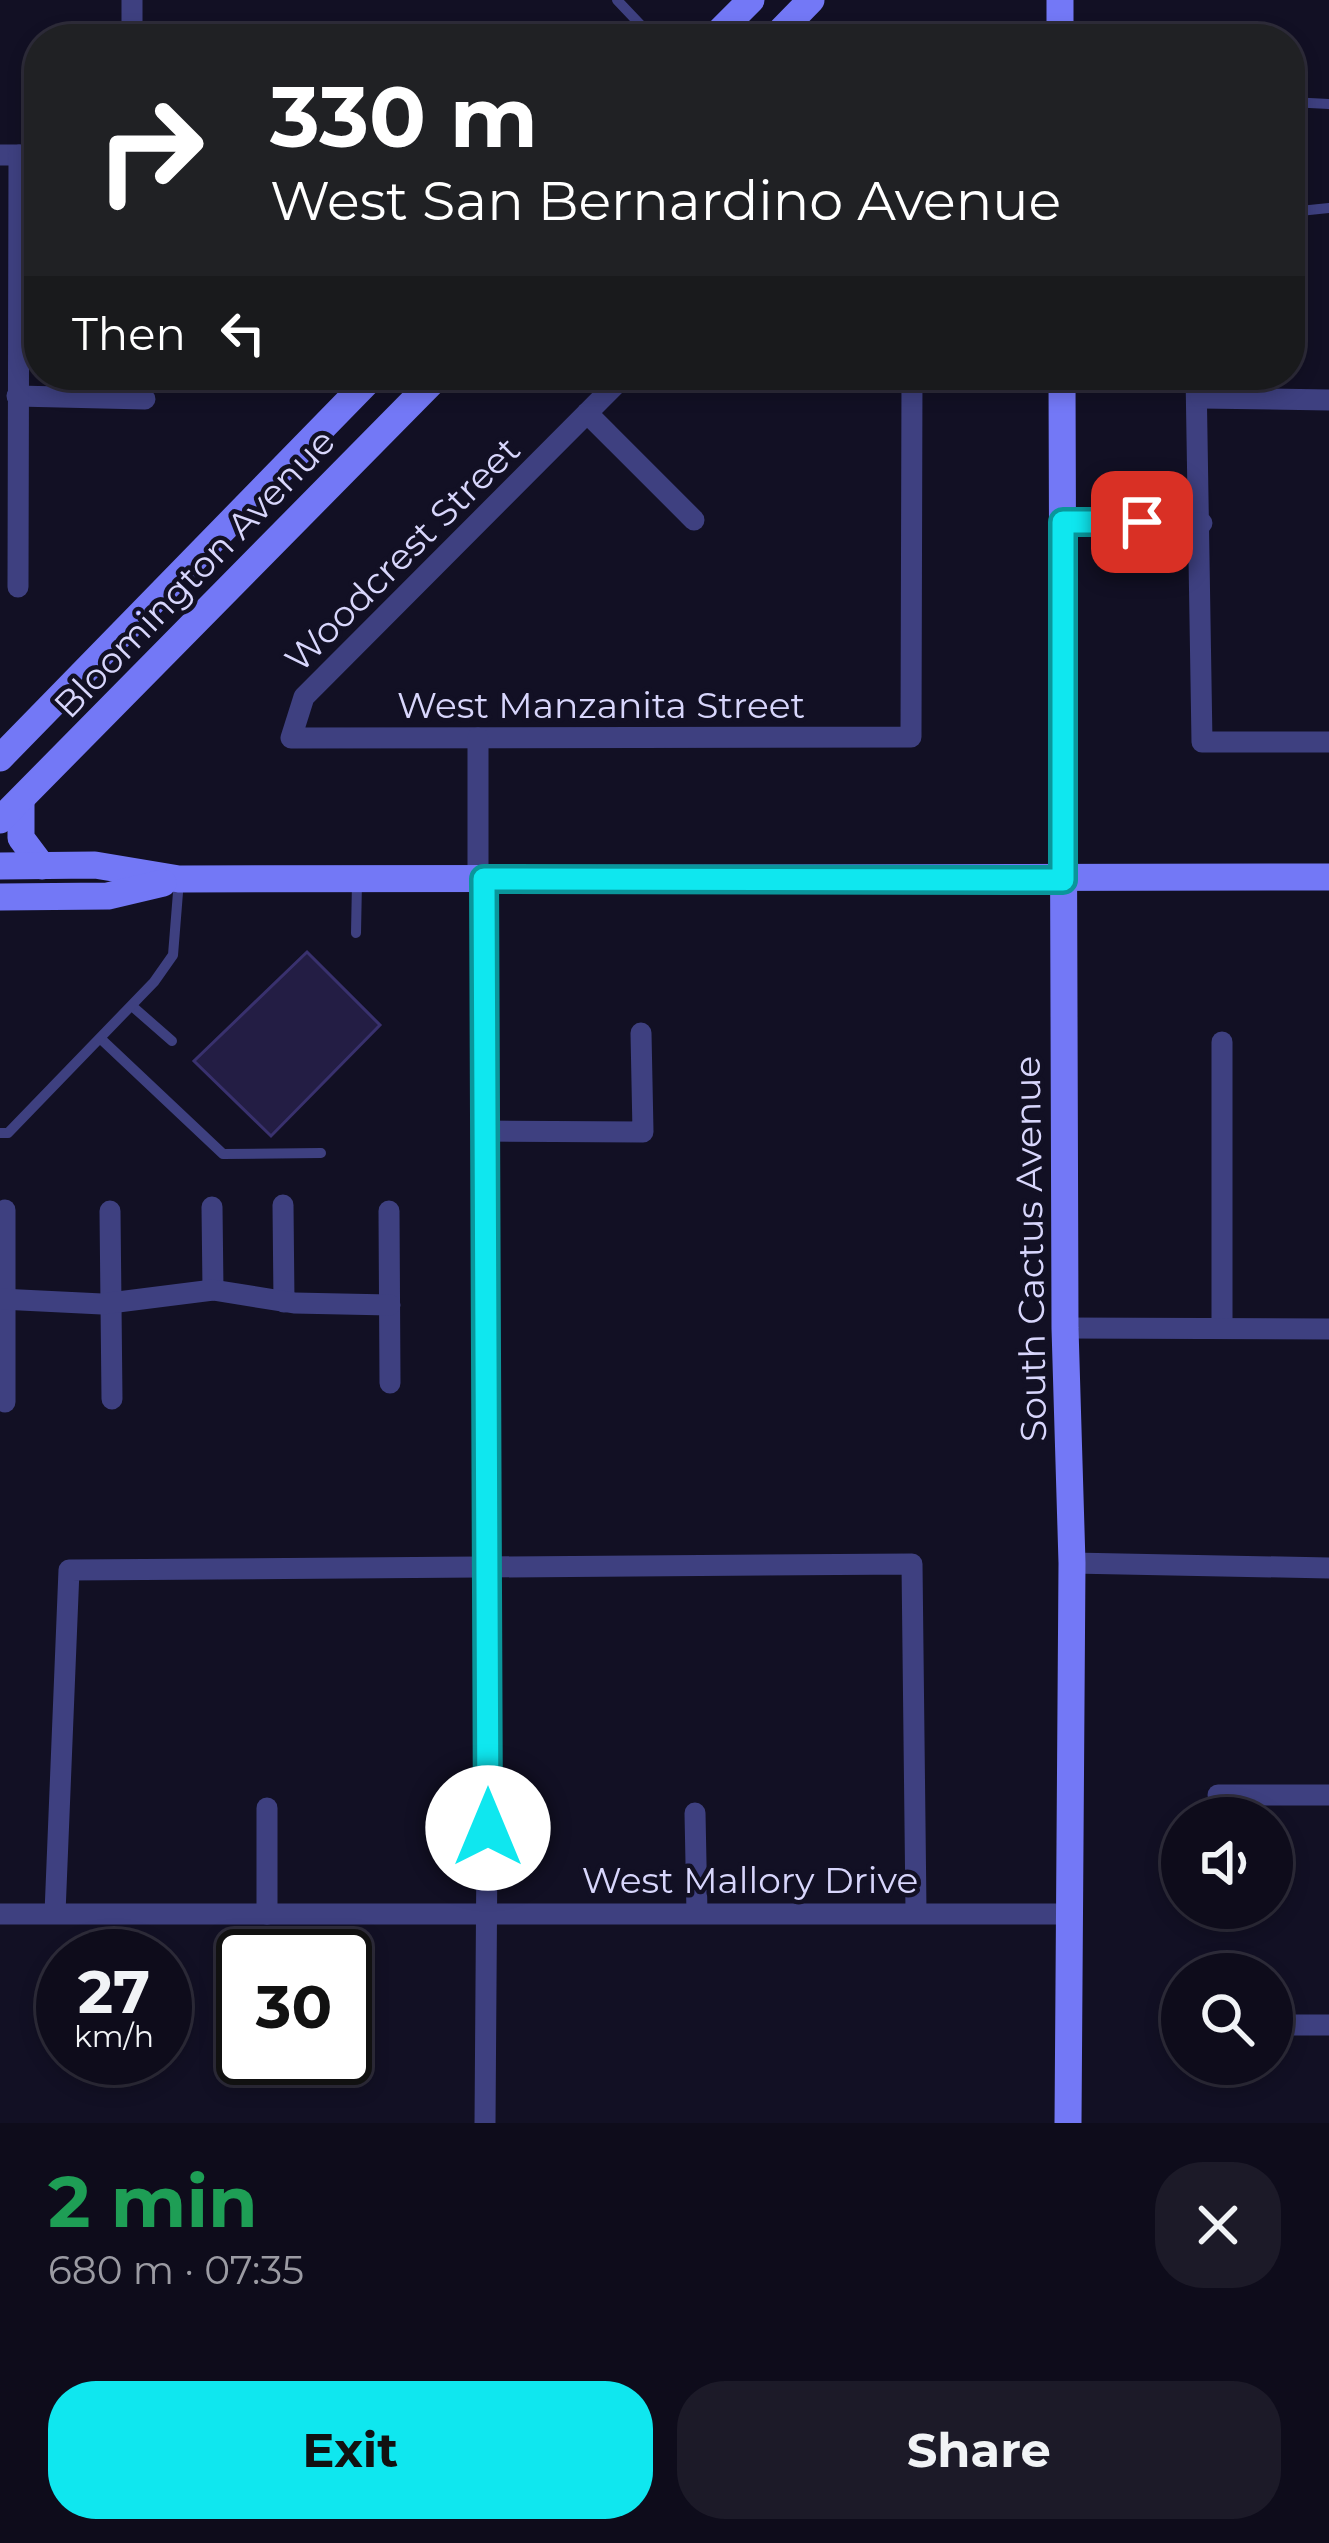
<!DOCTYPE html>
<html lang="en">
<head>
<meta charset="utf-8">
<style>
	body { margin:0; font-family:Montserrat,sans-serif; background:#1c1a28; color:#f1f3f6; height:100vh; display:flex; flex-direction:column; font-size:45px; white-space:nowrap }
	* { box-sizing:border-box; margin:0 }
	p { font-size:39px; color:#9b9ba3 }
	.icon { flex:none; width:66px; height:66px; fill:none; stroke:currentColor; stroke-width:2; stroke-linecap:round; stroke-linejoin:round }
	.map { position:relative; height:2123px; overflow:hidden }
	.side { display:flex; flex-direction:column; background:#0e0c1b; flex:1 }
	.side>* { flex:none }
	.top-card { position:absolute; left:24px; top:24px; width:1281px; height:366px; border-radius:48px; box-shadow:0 6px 18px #0003,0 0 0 3px #2e2c3a; background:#202124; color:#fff; overflow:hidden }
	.fabs { position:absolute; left:1161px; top:1797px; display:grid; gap:24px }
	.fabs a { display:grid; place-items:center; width:132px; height:132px; border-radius:50%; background:#0e0c1b; box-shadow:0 6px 18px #0003,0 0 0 3px #2e2c3a; font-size:60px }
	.speed { position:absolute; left:36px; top:1929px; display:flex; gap:24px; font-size:60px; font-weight:700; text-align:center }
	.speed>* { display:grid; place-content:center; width:156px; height:156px; border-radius:50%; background:#0e0c1b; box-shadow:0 6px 18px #0003,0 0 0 3px #2e2c3a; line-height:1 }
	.speed small { font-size:30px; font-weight:400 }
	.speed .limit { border:6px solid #111; border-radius:18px; background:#fff; color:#111 }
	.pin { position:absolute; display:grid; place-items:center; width:102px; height:102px; color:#fff; margin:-51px; border-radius:24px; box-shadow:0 6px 18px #0006 }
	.me { position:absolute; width:132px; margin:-66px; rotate:0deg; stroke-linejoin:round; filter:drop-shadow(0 0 9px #0008) }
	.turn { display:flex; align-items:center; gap:42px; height:252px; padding:0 48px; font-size:54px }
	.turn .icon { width:156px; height:156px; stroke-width:2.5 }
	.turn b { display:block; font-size:84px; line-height:102px }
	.then { display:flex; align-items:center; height:114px; padding:0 48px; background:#0003; gap:24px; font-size:45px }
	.round { display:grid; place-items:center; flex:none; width:126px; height:126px; border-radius:48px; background:#1c1a28 }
	.headline { display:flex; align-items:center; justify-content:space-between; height:204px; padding:0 48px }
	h1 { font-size:72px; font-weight:700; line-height:90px; color:#1e9e55 }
	.button { display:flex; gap:24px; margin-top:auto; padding:24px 48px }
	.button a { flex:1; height:138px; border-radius:48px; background:#0fe7ef; color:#111; font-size:48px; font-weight:700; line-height:138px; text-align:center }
	.button a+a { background:#1c1a28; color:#f1f3f6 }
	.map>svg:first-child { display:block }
	.building { fill:#231d44; stroke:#39316e; stroke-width:3 }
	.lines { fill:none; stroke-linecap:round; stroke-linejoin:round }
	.lane { stroke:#3e4080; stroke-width:10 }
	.street { stroke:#3e4080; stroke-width:21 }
	.secondary { stroke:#7378f6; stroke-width:27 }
	.route-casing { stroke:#0a969b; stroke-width:30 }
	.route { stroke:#0fe7ef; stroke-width:21 }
	.labels { text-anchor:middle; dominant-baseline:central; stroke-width:9; stroke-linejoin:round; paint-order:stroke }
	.street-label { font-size:36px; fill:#d8d6fc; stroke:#121024 }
</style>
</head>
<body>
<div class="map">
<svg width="1329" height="2123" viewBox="0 0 1329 2123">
	<rect width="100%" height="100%" fill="#121024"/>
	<polygon class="building" points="307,952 380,1025 271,1136 194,1061"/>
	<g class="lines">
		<g class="lane">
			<polyline points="617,0 654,39"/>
			<polyline points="1290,102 1329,104"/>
			<polyline points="1290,212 1329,208"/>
			<polyline points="356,933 357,882"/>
			<polyline points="132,1006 172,1041"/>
			<polyline points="101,1039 223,1154 321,1153"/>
			<polyline points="0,1133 8,1133 154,982 173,955 179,880"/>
		</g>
		<g class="street">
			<polyline points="132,0 132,39"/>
			<polyline points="0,155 39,155"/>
			<polyline points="625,375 304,697 291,738 911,737 912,375"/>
			<polyline points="1196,375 1202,742 1329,742"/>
			<polyline points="17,396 145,399"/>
			<polyline points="1201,398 1329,400"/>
			<polyline points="587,413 694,520"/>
			<polyline points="1063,522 1202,523"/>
			<polyline points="18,587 19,155"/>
			<polyline points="478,879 478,738"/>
			<polyline points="484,879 489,1568 485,2123"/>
			<polyline points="1222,1042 1222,1328"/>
			<polyline points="485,1131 643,1132 641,1033"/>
			<polyline points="283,1205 284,1302"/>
			<polyline points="212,1207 213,1290"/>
			<polyline points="5,1210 5,1402"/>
			<polyline points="110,1211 112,1399"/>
			<polyline points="389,1211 390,1383"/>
			<polyline points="0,1299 102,1304 213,1290 294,1303 390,1305"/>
			<polyline points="1065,1328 1329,1329"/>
			<polyline points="1072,1563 1329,1568"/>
			<polyline points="1218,1795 1329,1795"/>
			<polyline points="267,1808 267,1914"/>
			<polyline points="695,1813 697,1913"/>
			<polyline points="55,1913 69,1570 912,1564 916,1911"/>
			<polyline points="0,1914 1069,1914"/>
			<polyline points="1272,2025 1329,2025"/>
		</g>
		<g class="secondary">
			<polyline points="1060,0 1060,39"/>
			<polyline points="712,39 751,0"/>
			<polyline points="773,39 811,0"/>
			<polyline points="1062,375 1065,1328 1072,1563 1068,2123"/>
			<polyline points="0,758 374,375"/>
			<polyline points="21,803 21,838 42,866"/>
			<polyline points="0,820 439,375"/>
			<polyline points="0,866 95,865 179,879 1329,877"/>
			<polyline points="0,897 108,896 163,883"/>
		</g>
	</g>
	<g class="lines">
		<defs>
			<polyline id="route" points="488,1828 484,879 1063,880 1063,522 1142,522"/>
		</defs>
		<use href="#route" class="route-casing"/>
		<use href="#route" class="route"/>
	</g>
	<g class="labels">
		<g class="street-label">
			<text transform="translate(402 554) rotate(-45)">Woodcrest Street</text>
			<text transform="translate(194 573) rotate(-46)">Bloomington Avenue</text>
			<text x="601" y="705">West Manzanita Street</text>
			<text transform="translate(1030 1249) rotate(-91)">South Cactus Avenue</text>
			<text x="750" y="1880">West Mallory Drive</text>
		</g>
	</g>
</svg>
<div class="fabs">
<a><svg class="icon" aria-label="sound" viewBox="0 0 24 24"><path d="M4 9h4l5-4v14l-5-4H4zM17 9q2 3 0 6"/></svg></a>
<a><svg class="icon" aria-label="search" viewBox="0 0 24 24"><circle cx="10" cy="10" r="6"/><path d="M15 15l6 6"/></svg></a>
</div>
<div class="speed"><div>27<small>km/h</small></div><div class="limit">30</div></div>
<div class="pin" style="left:1142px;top:522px;background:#d93025"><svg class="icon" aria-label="arrive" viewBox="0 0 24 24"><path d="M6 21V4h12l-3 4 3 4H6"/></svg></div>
<svg class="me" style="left:488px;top:1828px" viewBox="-20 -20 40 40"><circle r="19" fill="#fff"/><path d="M0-13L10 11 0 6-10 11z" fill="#0fe7ef"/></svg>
<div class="top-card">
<div class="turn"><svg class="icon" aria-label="right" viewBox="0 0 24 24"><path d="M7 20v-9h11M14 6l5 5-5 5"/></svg><div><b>330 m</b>West San Bernardino Avenue</div></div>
<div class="then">Then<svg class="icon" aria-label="left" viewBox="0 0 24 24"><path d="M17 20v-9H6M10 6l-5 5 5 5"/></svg></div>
</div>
</div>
<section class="side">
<div class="headline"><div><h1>2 min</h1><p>680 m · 07:35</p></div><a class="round"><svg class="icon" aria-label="close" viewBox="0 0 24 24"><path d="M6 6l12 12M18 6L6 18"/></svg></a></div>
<div class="button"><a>Exit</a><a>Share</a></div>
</section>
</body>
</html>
